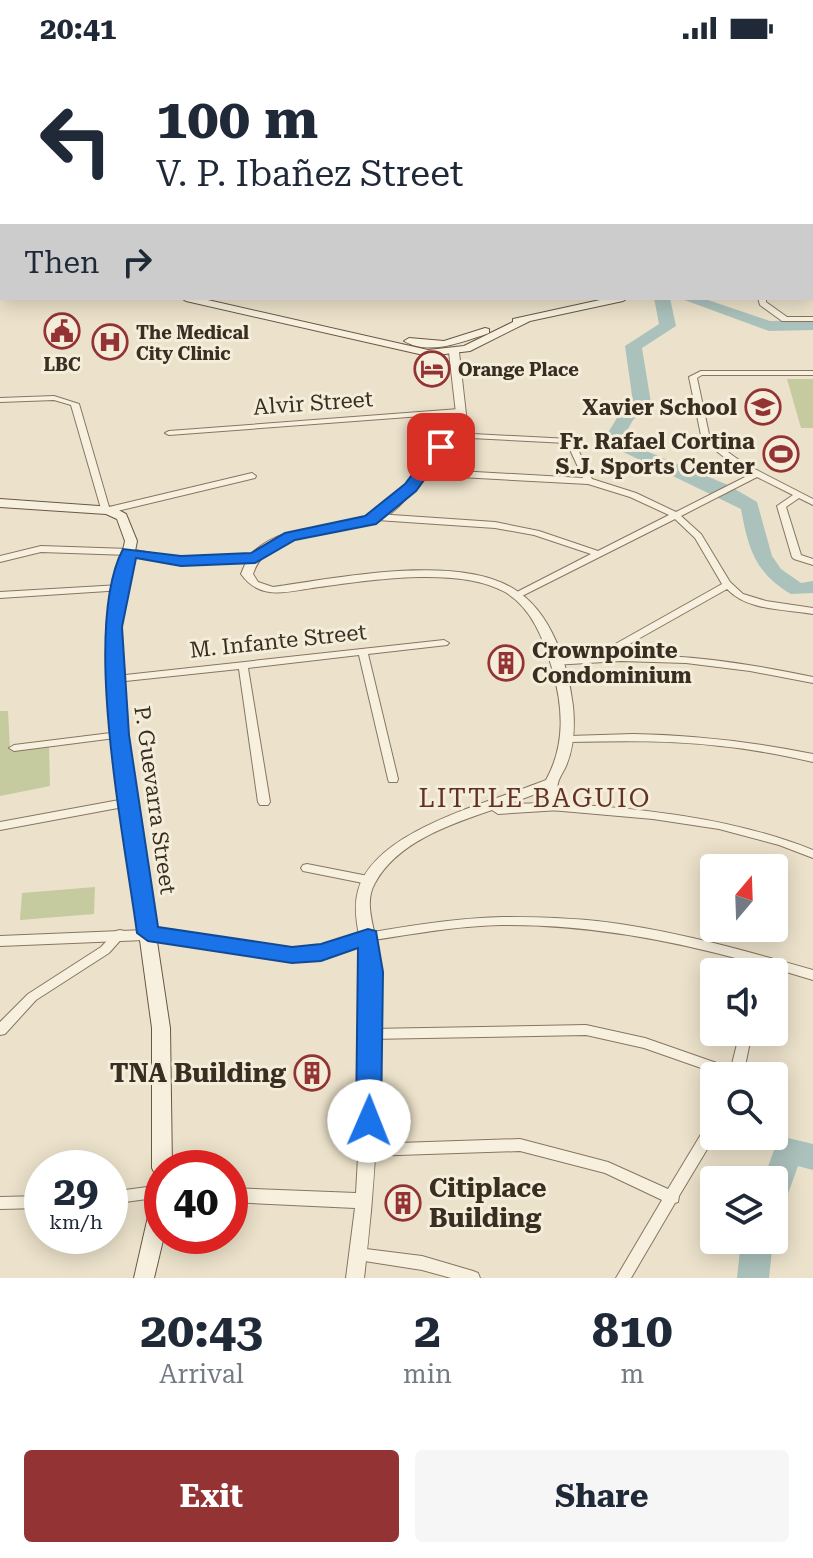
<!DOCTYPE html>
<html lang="en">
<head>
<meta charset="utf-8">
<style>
	body { margin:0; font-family:"Roboto Serif",serif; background:#f6f6f7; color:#1f2937; height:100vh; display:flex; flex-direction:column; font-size:30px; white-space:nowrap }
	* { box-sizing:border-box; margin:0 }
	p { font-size:26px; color:#747a83 }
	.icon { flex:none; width:44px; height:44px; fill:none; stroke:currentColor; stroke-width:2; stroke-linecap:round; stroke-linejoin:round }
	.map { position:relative; height:1222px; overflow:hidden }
	.panel { display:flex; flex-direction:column; background:#fff; flex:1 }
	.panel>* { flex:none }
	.guide { position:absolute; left:0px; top:0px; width:814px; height:244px; box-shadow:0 4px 20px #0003; background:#fff; color:#1f2937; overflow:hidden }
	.needle { width:52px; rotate:19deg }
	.tools { position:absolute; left:700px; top:798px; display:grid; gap:16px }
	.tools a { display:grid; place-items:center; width:88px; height:88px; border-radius:8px; background:#fff; box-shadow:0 4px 20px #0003; font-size:40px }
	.speed { position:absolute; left:24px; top:1094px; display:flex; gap:16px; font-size:40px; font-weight:700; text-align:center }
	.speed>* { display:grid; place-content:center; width:104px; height:104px; border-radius:50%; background:#fff; box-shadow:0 4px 20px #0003; line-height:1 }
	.speed small { font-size:20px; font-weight:400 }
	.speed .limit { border:12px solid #d22; background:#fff; color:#111 }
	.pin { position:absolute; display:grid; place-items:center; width:68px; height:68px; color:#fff; margin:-34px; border-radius:16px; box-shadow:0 4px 12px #0006 }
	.me { position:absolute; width:88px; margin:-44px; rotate:1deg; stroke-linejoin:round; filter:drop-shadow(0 0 6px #0008) }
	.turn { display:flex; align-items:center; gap:28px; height:168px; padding:0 24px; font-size:36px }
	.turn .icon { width:104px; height:104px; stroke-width:2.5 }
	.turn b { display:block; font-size:56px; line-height:68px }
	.then { display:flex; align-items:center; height:76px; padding:0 24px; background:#0003; gap:16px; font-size:30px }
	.eta { display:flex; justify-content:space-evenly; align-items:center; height:136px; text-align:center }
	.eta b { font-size:48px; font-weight:700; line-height:56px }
	.cta { display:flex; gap:16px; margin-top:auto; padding:16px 24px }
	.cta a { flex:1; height:92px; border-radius:8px; background:#933334; color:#fff; font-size:32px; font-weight:700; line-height:92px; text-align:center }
	.cta a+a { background:#f6f6f7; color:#1f2937 }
	.status { display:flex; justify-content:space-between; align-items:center; height:56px; padding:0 40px; background:#fff; direction:ltr }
	.status svg { height:22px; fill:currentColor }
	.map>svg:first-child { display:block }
	.green { fill:#c5ca9f }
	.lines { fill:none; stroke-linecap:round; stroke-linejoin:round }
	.river { fill:#abc1bb; fill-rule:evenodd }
	.minor-casing { stroke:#887560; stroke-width:2 }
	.tertiary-casing { stroke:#887560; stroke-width:2 }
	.secondary-casing { stroke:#6a5743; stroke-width:2 }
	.primary-casing { stroke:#574433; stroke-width:2 }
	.minor { fill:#f7f0de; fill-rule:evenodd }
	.tertiary { fill:#f7f0de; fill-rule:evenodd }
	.secondary { fill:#f7f0de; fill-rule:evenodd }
	.primary { fill:#ecd6a6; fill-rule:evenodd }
	.route { fill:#1a73e8; stroke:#114b97; stroke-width:2 }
	.labels { text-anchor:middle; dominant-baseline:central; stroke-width:6; stroke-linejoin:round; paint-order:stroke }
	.far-poi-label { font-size:18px; font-weight:bold; fill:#3a2e22; stroke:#f4edda; text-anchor:start }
	.street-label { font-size:22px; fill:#3a2e22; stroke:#f4edda }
	.poi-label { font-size:22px; font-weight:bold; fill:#3a2e22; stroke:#f4edda; text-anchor:end }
	.quarter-label { font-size:26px; letter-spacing:2px; fill:#643224; stroke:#f4edda }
	.near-poi-label { font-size:26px; font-weight:bold; fill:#3a2e22; stroke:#f4edda; text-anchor:end }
</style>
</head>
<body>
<div class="status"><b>20:41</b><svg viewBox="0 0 49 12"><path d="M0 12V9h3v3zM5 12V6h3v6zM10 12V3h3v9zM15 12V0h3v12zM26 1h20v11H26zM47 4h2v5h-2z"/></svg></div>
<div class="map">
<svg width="813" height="1222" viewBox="0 0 813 1222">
	<rect width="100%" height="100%" fill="#ece2cb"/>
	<g class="green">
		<polygon points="787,323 813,323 813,372 801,372"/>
		<polygon points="0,655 8,655 10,694 49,689 50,730 0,740"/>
		<polygon points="95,831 94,858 20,864 22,837"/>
	</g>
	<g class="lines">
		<g class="river">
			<rect x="812" y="78" width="1" height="8"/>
			<path d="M 654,242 L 670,242 L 676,270 L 642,292 L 651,347 L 633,364 L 624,380 L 627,387 L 728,429 L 757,446 L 772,500 L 781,513 L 801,527 L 813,525 L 813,537 L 791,538 C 755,517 748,492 741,453 L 611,390 L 606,380 L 620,357 L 633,346 L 625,290 L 659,268 Z"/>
			<polygon points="679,242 702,242 770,265 813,264 813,274 769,275"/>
			<polygon points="788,1082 813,1088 813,1114 798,1110 785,1146 774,1150 774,1124 763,1124 777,1086"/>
			<polygon points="741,1184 773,1184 769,1222 737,1222"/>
		</g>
		<defs>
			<g id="minor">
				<polygon points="89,0 99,0 94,2 84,2"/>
				<polygon points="165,0 176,0 181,2 170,2"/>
				<polygon points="367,0 373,0 375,2 369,2"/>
				<polygon points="604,0 618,0 612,2 598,2"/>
				<rect x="812" y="92" width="1" height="4"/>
				<rect x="812" y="115" width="1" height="4"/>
				<rect x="812" y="223" width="1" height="4"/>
				<polygon points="758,242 766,242 766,246 787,261 813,261 813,265 782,265 760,249"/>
				<path d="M 701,315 L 813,315 L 813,319 L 702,319 L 697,322 L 710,383 L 743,407 L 813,443 L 813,449 L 799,442 L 786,451 L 801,499 L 813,503 L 813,509 L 794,503 L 792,501 L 777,450 L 793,439 L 757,421 L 681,460 L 701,478 L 730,526 L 743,538 L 766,545 L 813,552 L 813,558 C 784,553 748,555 727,533 L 608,600 C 677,596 745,607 813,621 L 813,627 L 750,615 L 686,607 L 621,605 L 553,609 L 552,607 L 553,605 L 557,604 L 594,600 L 722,528 L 695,482 L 675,463 L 516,543 L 511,540 L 513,538 L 591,498 L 534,479 L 495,472 L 377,464 L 373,461 L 377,458 L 495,466 L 539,475 L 598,495 L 669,459 L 630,441 L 588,428 L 423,419 L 419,416 L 423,413 L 583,422 L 567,387 L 471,382 L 459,376 L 463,374 L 473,378 L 570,383 L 574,385 L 592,423 L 636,437 L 676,456 L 751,418 L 737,411 L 702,384 L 689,321 Z"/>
				<polygon points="54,340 79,348 109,451 252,417 256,420 255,422 109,457 102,456 71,349 54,344 0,346 0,342"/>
				<polygon points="459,353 463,355 462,357 169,379 165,377 169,375"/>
				<polygon points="41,490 129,493 134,496 129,499 41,496 0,506 0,500"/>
				<polygon points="120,529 125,532 123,534 0,542 0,536"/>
				<polygon points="444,584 449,587 447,589 368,598 398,723 397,726 389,726 388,723 359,599 248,612 270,746 268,749 260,749 258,746 239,613 116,626 111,623 116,620"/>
				<polygon points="119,676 123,677 124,679 123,681 14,695 9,692 14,689"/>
				<path d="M 633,678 C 694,679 753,686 813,698 L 813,706 C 782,699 751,693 720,690 C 670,684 619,685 569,686 L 564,683 L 569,680 Z"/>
				<polygon points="130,742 134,743 136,746 134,749 0,774 0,766"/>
				<path d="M 555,747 C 643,753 730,761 813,794 L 813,802 L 779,789 L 719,773 L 653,763 L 551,754 L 549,751 L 551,748 Z"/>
				<polygon points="307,808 368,820 372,821 374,824 372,827 368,828 303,815 301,812 303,809"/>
				<path d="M 502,861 C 542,861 581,862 620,868 C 686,878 750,896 813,914 L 813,924 L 766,910 L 764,916 L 752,916 L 754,907 C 672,884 587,868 501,869 C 456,870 412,878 368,885 L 364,884 L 362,881 L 364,878 L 368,877 C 413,869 457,862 502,861 Z"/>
				<polygon points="120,874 124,875 126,878 109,897 36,944 5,978 0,979 0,966 28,938 101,891 116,875"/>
				<polygon points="586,969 645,982 731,1012 740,976 752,976 743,1020 724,1020 644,992 586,979 369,983 364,982 363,978 364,974 369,973"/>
				<polygon points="714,1063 715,1080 679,1140 678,1146 675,1147 631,1222 616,1222 662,1144 605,1117 520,1095 368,1100 363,1098 361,1094 363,1090 368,1088 520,1083 608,1106 668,1133 709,1065"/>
				<polygon points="162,1129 162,1141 110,1148 110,1136"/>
				<polygon points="42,1140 42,1152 0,1153 0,1141"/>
				<polygon points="358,1192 422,1200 473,1215 478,1217 480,1222 451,1222 422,1214 358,1204 353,1203 351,1198 353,1193"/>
			</g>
			<g id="tertiary">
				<rect x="0" y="142" width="2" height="5"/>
				<path d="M 454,293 L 459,296 L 468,376 L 466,378 C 456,385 445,391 437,400 C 417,423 406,454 375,466 C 333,481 270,469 253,518 L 258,526 L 273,531 C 337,522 457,497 514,533 C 552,556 568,609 573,650 C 575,671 574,691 566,710 C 564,715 559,722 558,727 C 556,733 561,744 562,751 L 560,754 L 498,758 L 492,754 C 451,768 397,786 375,827 C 365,844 372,864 375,880 C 377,893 379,909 379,922 C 381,1023 376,1123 364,1222 L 346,1222 L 355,1152 L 230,1146 L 230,1132 L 356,1137 L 364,994 L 365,918 L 360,889 L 321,901 L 292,905 L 169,883 L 0,890 L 0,880 L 169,873 L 292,893 L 321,891 L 359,879 C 356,864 354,849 358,835 C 374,773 493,746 546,724 C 566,688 563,650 552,612 C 544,584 532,552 505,536 C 459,510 370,524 319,531 C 289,535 261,546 241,518 L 246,506 L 181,508 L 129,499 L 124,496 L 129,493 L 181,502 L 250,499 C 288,461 337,479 376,457 C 400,444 412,417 429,397 C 436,388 448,382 458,375 L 449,296 ZM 546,734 L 548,747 L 509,748 Z"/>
			</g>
			<g id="secondary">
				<polygon points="9,0 18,0 20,2 11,2"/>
				<rect x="812" y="203" width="1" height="6"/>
				<rect x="0" y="227" width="2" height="6"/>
				<polygon points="181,242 199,242 428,294 464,290 513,266 513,263 609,242 628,242 623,245 530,265 470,295 428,300 186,245"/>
				<path d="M 485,272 L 489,273 L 489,277 C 463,286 429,300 404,285 L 409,282 L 444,285 Z"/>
				<polygon points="0,443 113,451 126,458 137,485 120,571 126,679 170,972 172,1112 162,1112 162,1120 155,1118 152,1112 152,972 112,679 106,571 125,485 117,463 106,458 0,451"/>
				<polygon points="162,1134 164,1180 154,1222 134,1222 152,1143 155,1137"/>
			</g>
			<g id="primary">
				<polygon points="615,0 624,0 625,2 616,2"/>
				<rect x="812" y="153" width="1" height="6"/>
			</g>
		</defs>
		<use href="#minor" class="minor-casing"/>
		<use href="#tertiary" class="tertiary-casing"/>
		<use href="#secondary" class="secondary-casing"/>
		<use href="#primary" class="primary-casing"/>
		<use href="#minor" class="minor"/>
		<use href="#tertiary" class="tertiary"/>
		<use href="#secondary" class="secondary"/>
		<use href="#primary" class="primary"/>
	</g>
	<path class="route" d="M 441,386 L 448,391 L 416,435 L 376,468 L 295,484 L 255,507 L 181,510 L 136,502 L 122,571 L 129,679 L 158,871 L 292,891 L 321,888 L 368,873 L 376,875 L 383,916 L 381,1065 L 377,1072 L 369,1075 L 360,1072 L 356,1065 L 358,892 L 321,905 L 292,907 L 148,885 L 137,877 C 125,785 81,573 123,493 L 181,500 L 251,497 L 285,477 L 365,460 L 405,428 L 435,388 Z"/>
	<defs>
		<symbol id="civic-ring" viewBox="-11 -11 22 22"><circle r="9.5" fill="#f4edda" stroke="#933334" stroke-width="1.5"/><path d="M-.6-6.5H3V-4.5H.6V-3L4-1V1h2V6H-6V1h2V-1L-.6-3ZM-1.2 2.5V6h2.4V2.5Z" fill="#933334"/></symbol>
		<symbol id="hospital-ring" viewBox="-11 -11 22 22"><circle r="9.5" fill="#f4edda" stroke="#933334" stroke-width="1.5"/><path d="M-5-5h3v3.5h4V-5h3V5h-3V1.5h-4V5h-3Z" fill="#933334"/></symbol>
		<symbol id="hotel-ring" viewBox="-11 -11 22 22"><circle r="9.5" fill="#f4edda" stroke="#933334" stroke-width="1.5"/><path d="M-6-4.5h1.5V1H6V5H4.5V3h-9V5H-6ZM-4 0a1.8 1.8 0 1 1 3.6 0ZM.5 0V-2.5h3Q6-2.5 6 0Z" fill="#933334"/></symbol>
		<symbol id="school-ring" viewBox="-11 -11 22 22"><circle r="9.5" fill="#f4edda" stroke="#933334" stroke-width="1.5"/><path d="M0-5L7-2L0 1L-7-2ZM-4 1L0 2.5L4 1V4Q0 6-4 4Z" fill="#933334"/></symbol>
		<symbol id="stadium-ring" viewBox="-11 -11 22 22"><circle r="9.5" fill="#f4edda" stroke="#933334" stroke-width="1.5"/><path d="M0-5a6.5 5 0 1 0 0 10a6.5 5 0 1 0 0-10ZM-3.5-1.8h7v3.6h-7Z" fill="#933334"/></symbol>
		<symbol id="building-ring" viewBox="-11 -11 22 22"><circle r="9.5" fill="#f4edda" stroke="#933334" stroke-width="1.5"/><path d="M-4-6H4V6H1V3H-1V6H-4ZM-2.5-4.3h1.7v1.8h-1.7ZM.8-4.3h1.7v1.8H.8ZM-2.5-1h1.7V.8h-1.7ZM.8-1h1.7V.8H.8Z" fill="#933334"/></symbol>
	</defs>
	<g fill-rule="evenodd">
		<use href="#civic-ring" x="42" y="255" width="40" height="40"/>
		<use href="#hospital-ring" x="90" y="266" width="40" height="40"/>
		<use href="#hotel-ring" x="412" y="293" width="40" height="40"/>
		<use href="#school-ring" x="743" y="331" width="40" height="40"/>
		<use href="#stadium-ring" x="761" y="378" width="40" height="40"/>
		<use href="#building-ring" x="486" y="587" width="40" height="40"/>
		<use href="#building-ring" x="292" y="997" width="40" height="40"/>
		<use href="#building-ring" x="383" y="1127" width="40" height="40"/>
	</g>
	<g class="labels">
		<g class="far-poi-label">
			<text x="136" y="276">The Medical<tspan x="136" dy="21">City Clinic</tspan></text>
			<text x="62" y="308" text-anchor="middle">LBC</text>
			<text x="458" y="313">Orange Place</text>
		</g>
		<g class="street-label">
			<text transform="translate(313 347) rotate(-4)">Alvir Street</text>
			<text transform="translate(278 585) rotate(-6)">M. Infante Street</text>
			<text transform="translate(155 744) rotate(82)">P. Guevarra Street</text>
		</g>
		<g class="poi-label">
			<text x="737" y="351">Xavier School</text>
			<text x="755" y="385">Fr. Rafael Cortina<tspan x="755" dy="25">S.J. Sports Center</tspan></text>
			<text x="532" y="594" text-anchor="start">Crownpointe<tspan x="532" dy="25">Condominium</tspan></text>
		</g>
		<g class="quarter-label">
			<text x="535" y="742">LITTLE BAGUIO</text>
		</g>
		<g class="near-poi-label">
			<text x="286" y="1017">TNA Building</text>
			<text x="429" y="1132" text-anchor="start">Citiplace<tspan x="429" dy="30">Building</tspan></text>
		</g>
	</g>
</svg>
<div class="tools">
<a><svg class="needle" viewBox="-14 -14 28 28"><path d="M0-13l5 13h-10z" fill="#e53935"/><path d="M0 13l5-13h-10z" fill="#747a83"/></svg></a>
<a><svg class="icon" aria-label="sound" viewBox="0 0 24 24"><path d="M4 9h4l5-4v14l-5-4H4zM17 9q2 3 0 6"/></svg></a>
<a><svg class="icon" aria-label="search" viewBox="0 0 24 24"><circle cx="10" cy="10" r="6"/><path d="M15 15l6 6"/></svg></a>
<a><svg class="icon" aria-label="layers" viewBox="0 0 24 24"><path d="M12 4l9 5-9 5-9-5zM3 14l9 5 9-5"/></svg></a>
</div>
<div class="speed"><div>29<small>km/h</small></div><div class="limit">40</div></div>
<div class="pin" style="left:441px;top:391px;background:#d93025"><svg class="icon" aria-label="arrive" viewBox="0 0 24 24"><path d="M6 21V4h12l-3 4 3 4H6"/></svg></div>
<svg class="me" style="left:369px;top:1065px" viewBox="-20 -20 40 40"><circle r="19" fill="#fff"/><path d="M0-13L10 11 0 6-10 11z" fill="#1a73e8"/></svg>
<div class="guide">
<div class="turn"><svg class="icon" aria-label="left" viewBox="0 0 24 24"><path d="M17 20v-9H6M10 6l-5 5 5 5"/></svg><div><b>100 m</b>V. P. Ibañez Street</div></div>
<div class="then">Then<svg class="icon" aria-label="right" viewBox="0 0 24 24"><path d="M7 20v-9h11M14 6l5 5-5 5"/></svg></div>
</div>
</div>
<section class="panel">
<div class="eta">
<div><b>20:43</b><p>Arrival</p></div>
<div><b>2</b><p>min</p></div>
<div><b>810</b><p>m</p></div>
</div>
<div class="cta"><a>Exit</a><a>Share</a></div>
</section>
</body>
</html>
